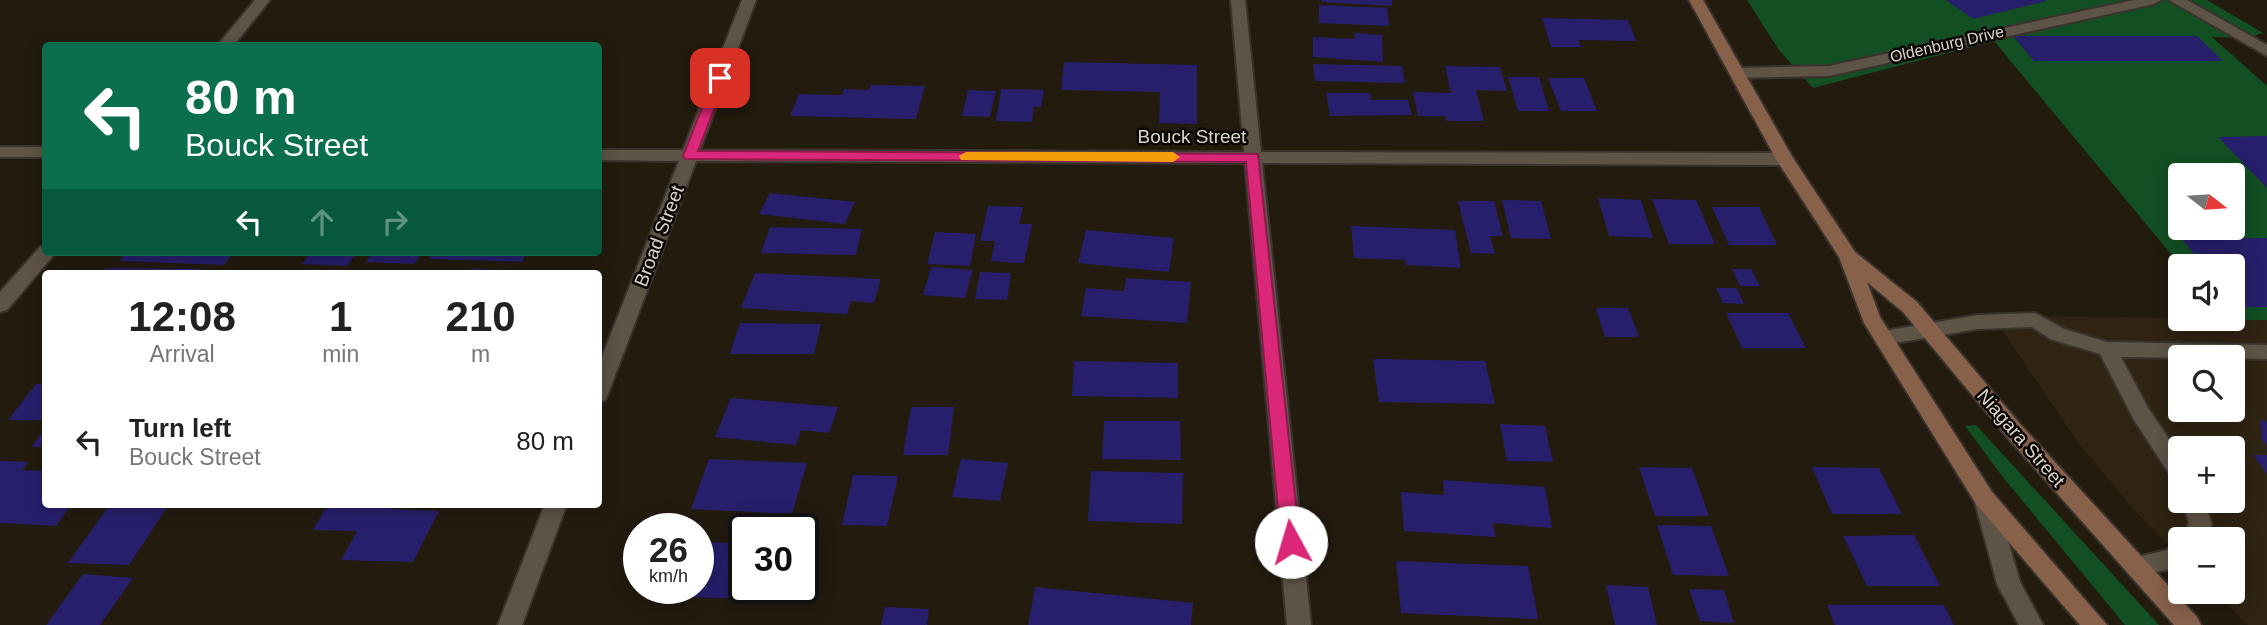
<!DOCTYPE html>
<html lang="en">
<head>
<meta charset="utf-8">
<style>
	body { margin:0; font-family:Arial,sans-serif; background:#f6f6f6; color:#222; height:100vh; display:flex; flex-direction:column; font-size:26px; white-space:nowrap }
	* { box-sizing:border-box; margin:0 }
	p { font-size:23px; color:#767676 }
	.icon { flex:none; width:38px; height:38px; fill:none; stroke:currentColor; stroke-width:2; stroke-linecap:round; stroke-linejoin:round }
	.map { position:relative; flex:1; overflow:hidden }
	.panel { position:absolute; left:42px; top:270px; width:560px; height:238px; display:flex; flex-direction:column; background:#fff; border-radius:7px; box-shadow:0 4px 18px #0003 }
	.panel>* { flex:none }
	.banner { position:absolute; left:42px; top:42px; width:560px; height:214px; border-radius:7px; box-shadow:0 4px 18px #0003; background:#0b6e4f; color:#fff; overflow:hidden }
	.needle { width:46px; rotate:107deg }
	.buttons { position:absolute; left:2168px; top:163px; display:grid; gap:14px }
	.buttons a { display:grid; place-items:center; width:77px; height:77px; border-radius:7px; background:#fff; box-shadow:0 4px 18px #0003; font-size:35px }
	.speed { position:absolute; left:623px; top:513px; display:flex; gap:14px; font-size:35px; font-weight:700; text-align:center }
	.speed>* { display:grid; place-content:center; width:91px; height:91px; border-radius:50%; background:#fff; box-shadow:0 4px 18px #0003; line-height:1 }
	.speed small { font-size:18px; font-weight:400 }
	.speed .limit { border:4px solid #111; border-radius:10px; background:#fff; color:#111 }
	.pin { position:absolute; display:grid; place-items:center; width:60px; height:60px; color:#fff; margin:-30px; border-radius:14px; box-shadow:0 4px 10px #0006 }
	.me { position:absolute; width:77px; margin:-38px; rotate:354deg; stroke-linejoin:round; filter:drop-shadow(0 0 5px #0008) }
	.turn { display:flex; align-items:center; gap:24px; height:147px; padding:0 28px; font-size:32px }
	.turn .icon { width:91px; height:91px; stroke-width:2.5 }
	.turn b { display:block; font-size:49px; line-height:60px }
	.lanes { display:flex; align-items:center; height:66px; padding:0 28px; background:#0003; justify-content:center; gap:35px; direction:ltr }
	.lanes .off { opacity:.35 }
	.eta { display:flex; justify-content:space-evenly; align-items:center; height:119px; text-align:center }
	.eta b { font-size:42px; font-weight:600; line-height:49px }
	ul { padding:0; list-style:none }
	li { display:flex; align-items:center; gap:21px; height:105px; padding:0 28px }
	li div { flex:1 }
	li b { display:block; font-size:26px }
	li em { font-style:normal }
	.map>svg:first-child { display:block }
	.built { fill:#2f2312; fill-rule:evenodd }
	.green { fill:#124f23; fill-rule:evenodd }
	.building { fill:#271f6b }
	.lines { fill:none; stroke-linecap:round; stroke-linejoin:round }
	.service-casing { stroke:#3a332d; stroke-width:4 }
	.minor-casing { stroke:#3a332d; stroke-width:4 }
	.secondary-casing { stroke:#3a332d; stroke-width:4 }
	.service { fill:#5d5346; fill-rule:evenodd }
	.minor { fill:#5d5346; fill-rule:evenodd }
	.secondary { fill:#88614b; fill-rule:evenodd }
	.route { fill:#db2777; stroke:#8e194d; stroke-width:2 }
	.slow { fill:#f59e0b }
	.labels { text-anchor:middle; dominant-baseline:central; stroke-width:5; stroke-linejoin:round; paint-order:stroke }
	.far-street-label { font-size:16px; fill:#dad4cc; stroke:#0a0703 }
	.street-label { font-size:19px; fill:#dad4cc; stroke:#0a0703 }
</style>
</head>
<body>
<div class="map">
<svg width="2267" height="625" viewBox="0 0 2267 625">
	<rect width="100%" height="100%" fill="#241b0f"/>
	<path class="built" d="M 1992,315 L 2267,320 L 2267,625 L 2248,625 L 2215,592 L 2233,592 L 2233,539 L 2180,539 L 2180,557 L 2134,510 L 2077,441 ZM 2180,357 L 2233,357 L 2233,410 L 2180,410 ZM 2180,448 L 2233,448 L 2233,500 L 2180,500 Z"/>
	<g class="green">
		<path d="M 1747,0 L 2207,0 L 2263,33 L 2247,38 L 2212,37 L 2267,86 L 2267,320 L 2225,320 L 2233,318 L 2233,266 L 2181,266 L 1994,41 L 1813,88 L 1779,50 ZM 2180,175 L 2233,175 L 2233,228 L 2180,228 Z"/>
		<polygon points="1976,425 2159,625 2125,625 2002,476 1965,426"/>
	</g>
	<g class="building">
		<polygon points="1321,0 1392,0 1392,6 1321,2"/>
		<polygon points="1946,0 2046,0 2046,1 1973,19"/>
		<polygon points="1319,5 1387,8 1389,26 1319,23"/>
		<polygon points="1542,18 1628,20 1636,41 1578,40 1581,47 1551,47"/>
		<polygon points="1354,33 1382,35 1383,62 1313,57 1313,37 1355,39"/>
		<polygon points="2013,36 2197,36 2223,61 2034,61"/>
		<polygon points="1064,62 1197,65 1197,124 1159,123 1160,92 1061,90"/>
		<polygon points="1313,64 1402,66 1405,83 1315,81"/>
		<polygon points="1445,66 1500,67 1507,91 1476,90 1484,121 1447,121 1445,116 1418,116 1413,92 1451,93"/>
		<polygon points="1508,77 1539,77 1549,111 1518,111"/>
		<polygon points="1548,78 1584,78 1597,111 1561,111"/>
		<polygon points="871,85 925,86 916,119 790,116 799,94 842,95 844,89 869,90"/>
		<polygon points="1001,89 1044,90 1041,107 1034,107 1032,122 996,121"/>
		<polygon points="968,90 996,91 990,117 962,116"/>
		<polygon points="1326,93 1370,93 1371,100 1408,100 1412,115 1330,116"/>
		<polygon points="2267,136 2267,188 2218,137"/>
		<polygon points="770,193 855,202 845,224 759,214"/>
		<polygon points="1598,198 1641,200 1653,238 1609,236"/>
		<polygon points="1652,199 1696,200 1715,244 1669,244"/>
		<polygon points="1502,200 1541,201 1551,239 1511,238"/>
		<polygon points="1458,201 1494,201 1503,236 1490,236 1495,254 1471,253"/>
		<polygon points="988,206 1023,207 1019,224 1032,224 1024,263 991,261 995,241 980,241"/>
		<polygon points="1712,207 1759,207 1777,245 1729,245"/>
		<polygon points="1351,226 1455,230 1461,268 1406,265 1405,260 1354,258"/>
		<polygon points="770,227 862,229 856,255 761,253"/>
		<polygon points="1086,230 1174,238 1169,272 1078,263"/>
		<polygon points="935,232 976,234 970,266 927,264"/>
		<polygon points="2181,238 2267,238 2267,307 2238,307 2233,300 2233,266 2204,266"/>
		<polygon points="127,252 234,252 224,265 119,261"/>
		<polygon points="311,252 357,252 347,266 302,264"/>
		<polygon points="373,252 423,252 414,264 366,262"/>
		<polygon points="433,252 527,252 522,262 429,259"/>
		<polygon points="931,267 973,270 965,298 923,295"/>
		<polygon points="107,268 203,269 200,273 103,273"/>
		<polygon points="472,269 532,271 532,273 470,273"/>
		<polygon points="1732,269 1751,269 1760,286 1740,286"/>
		<polygon points="980,272 1011,273 1007,300 975,299"/>
		<polygon points="755,273 881,279 874,303 851,301 847,314 741,308"/>
		<polygon points="1126,278 1191,282 1187,323 1081,316 1086,288 1124,291"/>
		<polygon points="1716,288 1737,288 1744,304 1723,303"/>
		<polygon points="1596,308 1628,308 1639,337 1605,337"/>
		<polygon points="1726,313 1788,313 1806,348 1742,348"/>
		<polygon points="740,323 821,324 814,354 730,354"/>
		<polygon points="1373,359 1485,361 1495,404 1379,402"/>
		<polygon points="1074,361 1178,363 1178,398 1072,396"/>
		<polygon points="36,384 46,384 46,420 8,420"/>
		<polygon points="731,398 838,407 829,433 801,430 796,445 715,437"/>
		<polygon points="911,407 954,407 948,455 903,455"/>
		<polygon points="2260,419 2267,422 2267,446 2262,440"/>
		<polygon points="1104,421 1180,421 1181,460 1102,459"/>
		<polygon points="1500,424 1545,426 1553,462 1507,461"/>
		<polygon points="46,428 46,447 31,447"/>
		<polygon points="2253,455 2267,455 2267,474"/>
		<polygon points="709,459 807,463 792,514 691,509"/>
		<polygon points="961,459 1008,463 1000,501 952,497"/>
		<polygon points="0,461 29,462 22,470 46,471 46,504 72,504 56,526 0,523"/>
		<polygon points="1639,467 1692,468 1709,516 1655,516"/>
		<polygon points="1812,467 1879,468 1902,514 1832,514"/>
		<polygon points="1091,471 1183,473 1182,524 1088,521"/>
		<polygon points="853,475 898,476 887,526 842,525"/>
		<polygon points="1443,480 1545,487 1552,528 1493,523 1495,537 1404,531 1401,492 1444,495"/>
		<polygon points="110,504 169,504 129,565 68,563"/>
		<polygon points="328,504 393,504 390,509 439,511 413,562 341,560 357,531 313,530"/>
		<polygon points="1657,525 1711,526 1729,576 1673,575"/>
		<polygon points="1914,535 1940,586 1867,586 1843,536"/>
		<polygon points="699,542 744,543 744,588 803,588 803,544 818,544 804,600 682,597 685,588 698,588"/>
		<polygon points="1396,561 1528,566 1538,619 1401,613"/>
		<polygon points="83,574 133,578 100,625 46,625"/>
		<polygon points="1606,585 1648,587 1657,625 1615,625"/>
		<polygon points="1035,587 1193,603 1191,625 1028,625"/>
		<polygon points="1689,589 1724,590 1734,623 1700,621"/>
		<polygon points="1827,605 1944,605 1954,625 1835,625"/>
		<polygon points="885,607 929,609 927,625 881,625"/>
	</g>
	<g class="lines">
		<defs>
			<g id="service">
				<polygon points="2035,313 2064,329 2107,342 2267,345 2267,359 2121,357 2148,408 2180,455 2180,481 2172,478 2134,420 2100,354 2050,339 2032,327 1978,329 1884,345 1877,343 1874,338 1877,333 1884,331 1978,315"/>
				<polygon points="2182,500 2204,500 2212,525 2203,539 2180,539 2180,567 2137,576 2129,573 2126,566 2129,559 2167,550 2180,541 2189,523"/>
			</g>
			<g id="minor">
				<polygon points="255,0 270,0 233,46 217,46"/>
				<polygon points="742,0 756,0 700,150 1244,152 1231,0 1245,0 1261,152 1785,153 1794,159 1785,165 1262,163 1311,625 1287,625 1245,163 696,161 608,394 605,400 598,402 598,367 679,161 598,160 598,150 683,150"/>
				<polygon points="2134,0 2161,0 2154,4 1829,76 1738,78 1730,73 1738,68 1829,66"/>
				<polygon points="2169,0 2187,0 2267,45 2267,56"/>
				<rect x="0" y="147" width="46" height="10"/>
				<polygon points="46,246 46,252 55,252 52,257 7,310 0,312 0,292 40,247"/>
				<polygon points="1985,490 1993,493 1996,499 2020,582 2043,625 2019,625 1997,584 1974,499 1977,493"/>
				<polygon points="545,504 567,504 522,625 498,625"/>
			</g>
			<polygon id="secondary" points="1689,0 1703,0 1793,158 1855,252 1917,302 2021,425 2197,617 2201,625 2174,625 2007,437 1903,312 1867,282 1880,317 1992,492 2107,625 2080,625 1976,504 1864,323 1839,257 1776,159"/>
		</defs>
		<use href="#service" class="service-casing"/>
		<use href="#minor" class="minor-casing"/>
		<use href="#secondary" class="secondary-casing"/>
		<use href="#service" class="service"/>
		<use href="#minor" class="minor"/>
		<use href="#secondary" class="secondary"/>
	</g>
	<polygon class="route" points="715,75 726,78 698,151 1258,154 1300,542 1297,548 1284,548 1281,542 1246,162 685,159 683,156"/>
	<polygon class="slow" points="966,152 1173,152 1180,157 1173,162 961,160 959,156"/>
	<g class="labels">
		<g class="far-street-label">
			<text transform="translate(1947 44) rotate(-13)">Oldenburg Drive</text>
		</g>
		<g class="street-label">
			<text x="1192" y="136">Bouck Street</text>
			<text transform="translate(659 236) rotate(-69)">Broad Street</text>
			<text transform="translate(2021 438) rotate(49)">Niagara Street</text>
		</g>
	</g>
</svg>
<div class="buttons">
<a><svg class="needle" viewBox="-14 -14 28 28"><path d="M0-13l5 13h-10z" fill="#e53935"/><path d="M0 13l5-13h-10z" fill="#767676"/></svg></a>
<a><svg class="icon" aria-label="sound" viewBox="0 0 24 24"><path d="M4 9h4l5-4v14l-5-4H4zM17 9q2 3 0 6"/></svg></a>
<a><svg class="icon" aria-label="search" viewBox="0 0 24 24"><circle cx="10" cy="10" r="6"/><path d="M15 15l6 6"/></svg></a>
<a>+</a>
<a>−</a>
</div>
<div class="speed"><div>26<small>km/h</small></div><div class="limit">30</div></div>
<div class="pin" style="left:720px;top:78px;background:#d93025"><svg class="icon" aria-label="arrive" viewBox="0 0 24 24"><path d="M6 21V4h12l-3 4 3 4H6"/></svg></div>
<svg class="me" style="left:1291px;top:542px" viewBox="-20 -20 40 40"><circle r="19" fill="#fff"/><path d="M0-13L10 11 0 6-10 11z" fill="#db2777"/></svg>
<div class="banner">
<div class="turn"><svg class="icon" aria-label="left" viewBox="0 0 24 24"><path d="M17 20v-9H6M10 6l-5 5 5 5"/></svg><div><b>80 m</b>Bouck Street</div></div>
<div class="lanes"><svg class="icon" aria-label="left" viewBox="0 0 24 24"><path d="M17 20v-9H6M10 6l-5 5 5 5"/></svg><svg class="icon off" aria-label="ahead" viewBox="0 0 24 24"><path d="M12 20V5M6 11l6-6 6 6"/></svg><svg class="icon off" aria-label="right" viewBox="0 0 24 24"><path d="M7 20v-9h11M14 6l5 5-5 5"/></svg></div>
</div>
<section class="panel">
<div class="eta">
<div><b>12:08</b><p>Arrival</p></div>
<div><b>1</b><p>min</p></div>
<div><b>210</b><p>m</p></div>
</div>
<ul>
<li><svg class="icon" aria-label="left" viewBox="0 0 24 24"><path d="M17 20v-9H6M10 6l-5 5 5 5"/></svg><div><b>Turn left</b><p>Bouck Street</p></div><em>80 m</em></li>
</ul>
</section>
</div>
</body>
</html>
